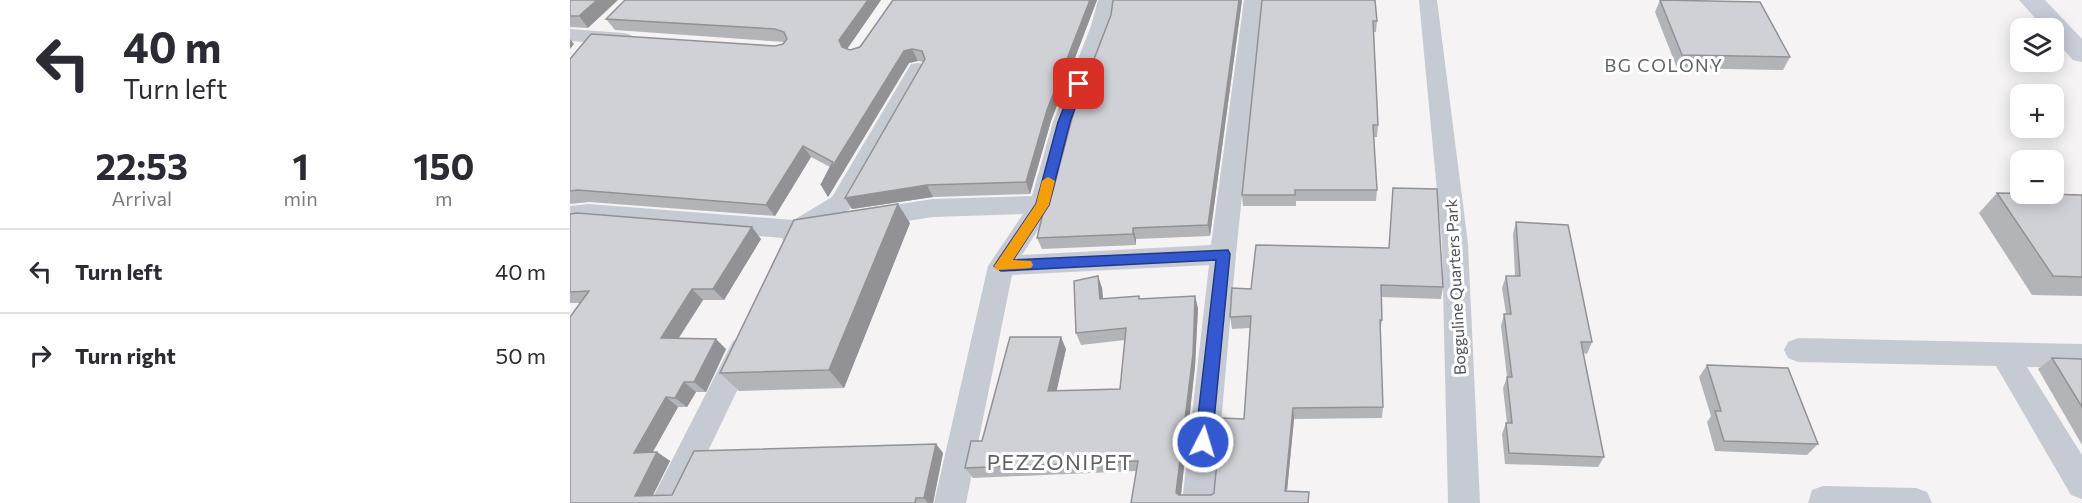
<!DOCTYPE html>
<html lang="en">
<head>
<meta charset="utf-8">
<style>
	body { margin:0; font-family:Commissioner,sans-serif; background:#f7f7f7; color:#2b2b33; height:100vh; display:flex; flex-direction:column; font-size:22px; white-space:nowrap }
	* { box-sizing:border-box; margin:0 }
	p { font-size:20px; color:#7c7c81 }
	.icon { flex:none; width:33px; height:33px; fill:none; stroke:currentColor; stroke-width:2; stroke-linecap:round; stroke-linejoin:round }
	.map { position:relative; flex:1; overflow:hidden }
	.sheet { display:flex; flex-direction:column; background:#fff; width:570px }
	.sheet>* { flex:none }
	.top-card { background:#fff; color:#2b2b33; overflow:hidden }
	.buttons { position:absolute; left:1440px; top:18px; display:grid; gap:12px }
	.buttons a { display:grid; place-items:center; width:54px; height:54px; border-radius:12px; background:#fff; box-shadow:0 3px 15px #0003; font-size:30px }
	.pin { position:absolute; display:grid; place-items:center; width:51px; height:51px; color:#fff; margin:-26px; border-radius:12px; box-shadow:0 3px 9px #0006 }
	.me { position:absolute; width:66px; margin:-33px; rotate:5deg; stroke-linejoin:round; filter:drop-shadow(0 0 4px #0008) }
	.turn { display:flex; align-items:center; gap:21px; height:126px; padding:0 24px; font-size:27px }
	.turn .icon { width:78px; height:78px; stroke-width:2.5 }
	.turn b { display:block; font-size:42px; line-height:51px }
	.eta { display:flex; justify-content:space-evenly; align-items:center; height:102px; text-align:center }
	.eta b { font-size:36px; font-weight:700; line-height:42px }
	ul { padding:0; list-style:none }
	li { display:flex; align-items:center; gap:18px; height:84px; padding:0 24px; border-top:2px solid #e1e1e2 }
	li div { flex:1 }
	li b { display:block; font-size:22px }
	li em { font-style:normal }
	main { display:flex; flex:1; min-height:0 }
	.map>svg:first-child { display:block }
	.lines { fill:none; stroke-linecap:round; stroke-linejoin:round }
	.street { fill:#c6cad2; fill-rule:evenodd }
	.secondary { fill:#c8cdd8; fill-rule:evenodd }
	.wall { fill:#b3b4b8 }
	.shaded-wall { fill:#929296 }
	.building { fill:#d0d1d6; stroke:#929296; stroke-width:1.5 }
	.route { fill:#3358cf; stroke:#213987; stroke-width:1.5 }
	.slow { fill:#f59e0b }
	.labels { text-anchor:middle; dominant-baseline:central; stroke-width:6; stroke-linejoin:round; paint-order:stroke }
	.street-label { font-size:16px; fill:#4d525e; stroke:#fff }
	.neighbourhood-label { font-size:18px; letter-spacing:1.5px; fill:#606267; stroke:#fff }
	.near-neighbourhood-label { font-size:21px; letter-spacing:1.5px; fill:#606267; stroke:#fff }
</style>
</head>
<body>
<main>
<section class="sheet">
<div class="top-card">
<div class="turn"><svg class="icon" aria-label="left" viewBox="0 0 24 24"><path d="M17 20v-9H6M10 6l-5 5 5 5"/></svg><div><b>40 m</b>Turn left</div></div>
</div>
<div class="eta">
<div><b>22:53</b><p>Arrival</p></div>
<div><b>1</b><p>min</p></div>
<div><b>150</b><p>m</p></div>
</div>
<ul>
<li><svg class="icon" aria-label="left" viewBox="0 0 24 24"><path d="M17 20v-9H6M10 6l-5 5 5 5"/></svg><div><b>Turn left</b></div><em>40 m</em></li>
<li><svg class="icon" aria-label="right" viewBox="0 0 24 24"><path d="M7 20v-9h11M14 6l5 5-5 5"/></svg><div><b>Turn right</b></div><em>50 m</em></li>
</ul>
</section>
<div class="map">
<svg width="1512" height="503" viewBox="0 0 1512 503">
	<rect width="100%" height="100%" fill="#f5f3f3"/>
	<g class="lines">
		<g class="street">
			<polygon points="528,0 546,0 541,26 505,122 484,205 452,255 641,245 674,0 692,0 666,254 644,503 612,503 639,265 442,275 396,503 364,503 418,266 453,214 363,217 299,227 290,224 287,218 290,212 299,209 363,199 462,196 483,122 521,26"/>
			<polygon points="849,0 867,0 898,244 910,503 878,503 872,244"/>
			<polygon points="0,29 54,33 61,35 64,39 61,43 54,45 0,41"/>
			<polygon points="348,63 355,64 358,69 280,209 254,226 251,234 237,237 233,246 224,249 215,246 212,238 19,222 0,224 0,206 19,204 224,220 262,197 338,69 341,64"/>
			<polygon points="173,337 183,341 187,349 113,503 80,503 163,341"/>
			<polygon points="1228,338 1512,344 1512,368 1457,367 1512,455 1512,499 1501,495 1426,366 1228,362 1218,358 1214,350 1218,342"/>
			<polygon points="1253,486 1346,488 1357,492 1362,503 1238,503 1242,490"/>
		</g>
		<polygon class="secondary" points="1449,0 1475,0 1512,39 1512,62 1503,60 1484,39 1484,28 1474,28"/>
	</g>
	<g class="wall">
		<polygon points="0,0 18,28 0,27"/>
		<polygon points="55,0 311,0 277,49 280,50 290,47 323,0 527,0 481,121 460,194 363,197 282,209 275,198 353,62 348,61 339,63 258,197 251,185 260,167 241,157 205,216 19,202 0,204 0,59 205,46 213,44 215,42 45,30 36,19"/>
		<polygon points="672,0 640,236 566,239 566,245 472,249 467,238 541,15"/>
		<polygon points="692,0 807,21 806,32 804,32 808,125 807,137 803,137 807,190 806,201 726,201 726,206 673,206 672,195"/>
		<polygon points="1090,0 1220,57 1213,70 1107,68 1085,12"/>
		<polygon points="1427,193 1512,195 1512,296 1462,295 1409,213"/>
		<polygon points="0,214 191,239 154,300 133,300 109,338 156,349 136,392 126,392 117,407 108,407 83,452 87,452 100,461 83,495 102,495 366,444 373,453 363,503 0,503 10,303 0,303"/>
		<polygon points="946,222 1022,342 1017,354 1013,353 1034,457 1028,467 935,464 932,434 936,423 937,423 933,388 937,377 931,326 934,314 936,314 932,288 936,276 945,276 943,234"/>
		<polygon points="340,223 274,388 169,391 150,373"/>
		<polygon points="686,245 873,287 871,299 811,297 812,320 810,332 813,407 812,418 724,419 717,491 739,492 739,503 561,503 566,471 403,478 395,468 412,441 496,349 486,391 550,389 555,340 511,345 506,333 528,276 532,288 533,299 569,296 570,299 628,308 625,366 611,495 641,495 644,493 674,419 680,328 662,329 660,317 681,289"/>
		<polygon points="1482,358 1512,359 1512,445 1468,369"/>
		<polygon points="1137,365 1248,444 1237,455 1145,451 1137,422 1141,416 1129,377"/>
	</g>
	<g class="shaded-wall">
		<polygon points="27,0 48,0 18,28 9,16"/>
		<polygon points="298,0 311,0 275,52 269,40"/>
		<polygon points="520,0 527,0 481,121 460,194 456,182 477,110"/>
		<polygon points="669,0 672,0 640,236 638,225"/>
		<polygon points="0,39 4,44 0,49"/>
		<polygon points="342,49 348,61 339,63 258,197 251,185 334,51"/>
		<polygon points="233,146 241,157 205,216 196,205"/>
		<polygon points="357,185 363,197 282,209 275,198"/>
		<polygon points="328,204 340,223 274,388 259,370"/>
		<polygon points="182,227 191,239 154,300 143,289"/>
		<polygon points="563,228 566,239 566,245 563,234"/>
		<polygon points="528,276 532,288 534,311 530,299"/>
		<polygon points="122,289 133,300 102,348 91,338"/>
		<polygon points="625,296 628,308 625,366 610,503 606,493"/>
		<polygon points="491,337 496,349 484,403 478,391"/>
		<polygon points="146,339 156,349 136,392 124,382"/>
		<polygon points="114,382 126,392 117,407 105,398"/>
		<polygon points="96,397 108,407 77,462 64,453"/>
		<polygon points="723,408 724,419 716,501 715,491"/>
		<polygon points="366,444 373,453 363,503 358,503 354,498"/>
		<polygon points="87,452 100,461 79,503 65,496"/>
	</g>
	<g class="building">
		<polygon points="0,0 27,0 9,16 0,16"/>
		<polygon points="55,0 298,0 269,40 272,47 280,50 290,47 323,0 520,0 477,110 456,182 357,185 275,198 355,59 352,51 342,49 334,51 251,185 263,162 233,146 196,205 8,190 0,191 0,59 21,34 205,46 213,44 217,39 214,32 205,29 36,19"/>
		<polygon points="543,0 669,0 638,225 563,228 563,234 467,238 475,205 482,194 504,111 541,15"/>
		<polygon points="692,0 805,0 807,21 803,21 808,125 803,125 807,190 725,190 725,195 672,195"/>
		<polygon points="1090,0 1190,2 1220,57 1112,55"/>
		<polygon points="823,188 867,189 873,287 811,285 812,320 810,320 813,407 723,408 715,491 739,492 738,503 561,503 568,461 395,468 401,441 412,441 440,337 491,337 478,391 550,389 556,328 506,333 504,281 528,276 530,299 569,296 569,299 625,296 623,354 606,493 609,495 641,495 644,493 651,418 674,419 681,316 660,317 662,288 681,289 686,245 819,248"/>
		<polygon points="1427,193 1512,195 1512,277 1483,276"/>
		<polygon points="328,204 259,370 150,373 224,220"/>
		<polygon points="7,213 182,227 143,289 122,289 91,338 146,339 124,382 114,382 105,398 96,397 64,453 87,452 65,496 102,495 124,451 366,444 354,498 346,498 345,503 0,503 0,317 19,291 0,292 0,214"/>
		<polygon points="946,222 998,225 1022,342 1011,342 1034,457 939,453 936,423 942,423 937,377 942,377 934,314 941,314 936,276 950,276"/>
		<polygon points="1482,358 1512,359 1512,407"/>
		<polygon points="1137,365 1218,368 1248,444 1154,441 1145,411 1151,411"/>
	</g>
	<polygon class="route" points="509,80 514,84 500,122 479,205 443,260 658,250 660,254 642,442 639,447 633,450 628,447 625,442 646,260 431,271 424,266 466,204 488,122 503,84"/>
	<polygon class="slow" points="478,177 485,181 479,205 443,260 461,261 463,265 461,268 427,270 424,266 427,262 466,204 472,181"/>
	<g class="labels">
		<g class="street-label">
			<text transform="translate(885 287) rotate(-93)">Bogguline Quarters Park</text>
		</g>
		<g class="neighbourhood-label">
			<text x="1094" y="65">BG COLONY</text>
		</g>
		<g class="near-neighbourhood-label">
			<text x="490" y="461">PEZZONIPET</text>
		</g>
	</g>
</svg>
<div class="buttons">
<a><svg class="icon" aria-label="layers" viewBox="0 0 24 24"><path d="M12 4l9 5-9 5-9-5zM3 14l9 5 9-5"/></svg></a>
<a>+</a>
<a>−</a>
</div>
<div class="pin" style="left:509px;top:84px;background:#d93025"><svg class="icon" aria-label="arrive" viewBox="0 0 24 24"><path d="M6 21V4h12l-3 4 3 4H6"/></svg></div>
<svg class="me" style="left:633px;top:442px" viewBox="-20 -20 40 40"><circle r="17" fill="#3358cf" stroke="#fff" stroke-width="3"/><path d="M0-11L8 9 0 5-8 9z" fill="#fff"/></svg>
</div>
</main>
</body>
</html>
